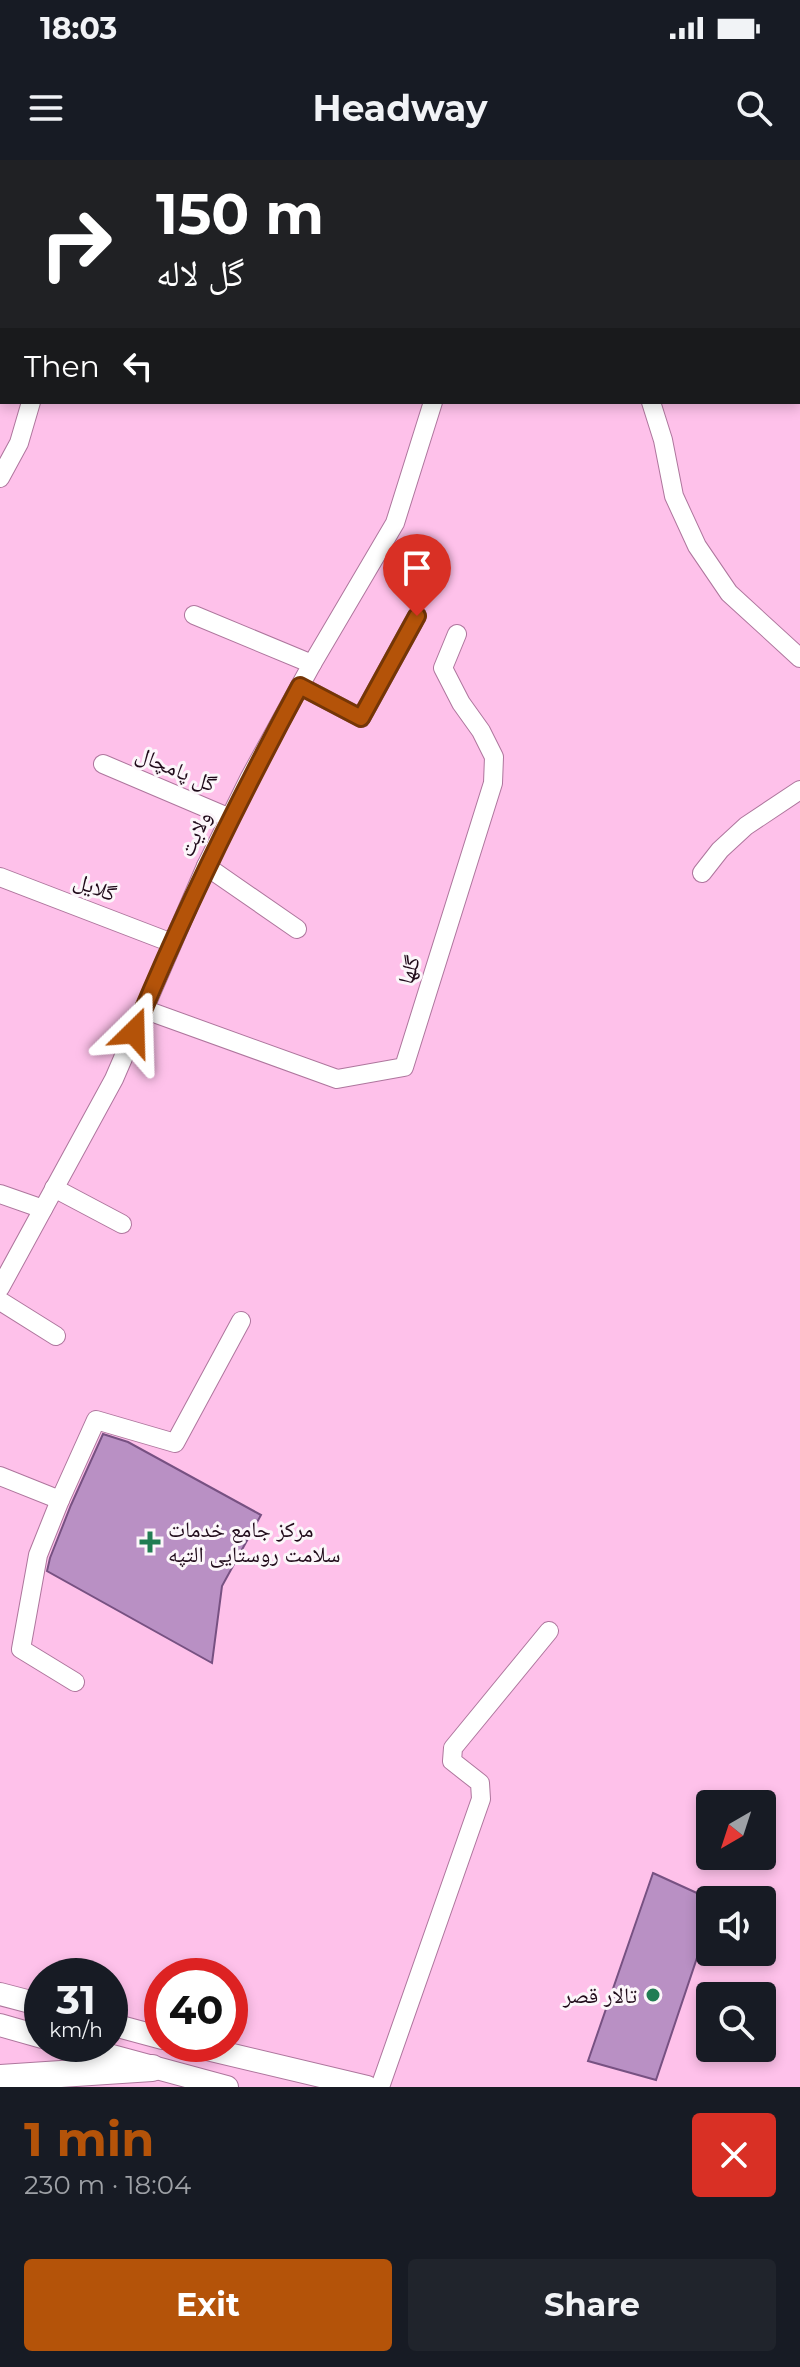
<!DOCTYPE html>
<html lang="en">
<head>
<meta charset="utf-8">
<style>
	body { margin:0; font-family:Montserrat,"Noto Naskh Arabic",sans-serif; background:#20242c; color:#f1f3f6; height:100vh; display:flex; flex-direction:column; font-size:30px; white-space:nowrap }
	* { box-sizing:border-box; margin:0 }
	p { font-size:26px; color:#9ea1a6 }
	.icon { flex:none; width:44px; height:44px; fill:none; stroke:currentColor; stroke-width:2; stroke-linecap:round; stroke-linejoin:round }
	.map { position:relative; height:1927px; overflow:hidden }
	.side { display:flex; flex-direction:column; background:#171b24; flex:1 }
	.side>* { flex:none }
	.top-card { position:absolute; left:0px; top:0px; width:800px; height:244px; box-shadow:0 4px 12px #0003; background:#202124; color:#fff; overflow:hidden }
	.needle { width:52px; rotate:219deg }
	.tools { position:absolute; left:696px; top:1630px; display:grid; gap:16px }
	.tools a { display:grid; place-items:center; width:80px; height:80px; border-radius:8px; background:#171b24; box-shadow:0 4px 12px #0003; font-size:40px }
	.speed { position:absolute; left:24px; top:1798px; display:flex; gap:16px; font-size:40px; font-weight:700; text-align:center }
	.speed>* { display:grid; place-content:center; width:104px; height:104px; border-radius:50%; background:#171b24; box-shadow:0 4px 12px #0003; line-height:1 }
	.speed small { font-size:20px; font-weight:400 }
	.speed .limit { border:12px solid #d22; background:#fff; color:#111 }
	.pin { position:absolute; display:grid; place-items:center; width:68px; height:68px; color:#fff; margin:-82px -34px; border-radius:50% 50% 50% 0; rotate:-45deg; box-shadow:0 0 8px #0007 }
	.pin .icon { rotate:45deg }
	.me { position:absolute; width:88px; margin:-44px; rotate:22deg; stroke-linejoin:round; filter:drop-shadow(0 0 6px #0008) }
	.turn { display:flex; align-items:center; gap:28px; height:168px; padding:0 24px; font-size:36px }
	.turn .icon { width:104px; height:104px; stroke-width:2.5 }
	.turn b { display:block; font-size:56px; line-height:68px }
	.then { display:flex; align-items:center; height:76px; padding:0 24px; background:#0003; gap:16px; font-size:30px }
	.round { display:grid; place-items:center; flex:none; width:84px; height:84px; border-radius:8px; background:#20242c }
	.head { display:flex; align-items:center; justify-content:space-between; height:136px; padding:0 24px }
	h1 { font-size:48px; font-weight:700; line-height:60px; color:#b45309 }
	.cta { display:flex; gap:16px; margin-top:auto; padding:16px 24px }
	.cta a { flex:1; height:92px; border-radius:8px; background:#b45309; color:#fff; font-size:32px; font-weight:700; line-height:92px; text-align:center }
	.cta a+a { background:#20242c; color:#f1f3f6 }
	.status { display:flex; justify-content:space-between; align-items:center; height:56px; padding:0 40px; background:#171b24; direction:ltr }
	.status svg { height:22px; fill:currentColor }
	header { display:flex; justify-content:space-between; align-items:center; height:104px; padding:0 24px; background:#171b24; font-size:36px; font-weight:700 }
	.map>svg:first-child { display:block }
	.building { fill:#b990c4; stroke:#775182; stroke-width:2 }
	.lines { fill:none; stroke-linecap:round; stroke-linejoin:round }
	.minor-casing { stroke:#ae769d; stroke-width:20 }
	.major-casing { stroke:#ae769d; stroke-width:24 }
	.highway-casing { stroke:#ae769d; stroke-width:28 }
	.minor { stroke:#fff; stroke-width:18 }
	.major { stroke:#fff; stroke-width:22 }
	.highway { stroke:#fff; stroke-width:26 }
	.route-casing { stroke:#753606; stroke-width:20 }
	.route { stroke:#b45309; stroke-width:14 }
	.poi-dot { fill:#217d53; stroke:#fcf6fa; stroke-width:3 }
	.labels { text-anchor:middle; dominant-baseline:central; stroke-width:6; stroke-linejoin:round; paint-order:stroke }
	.street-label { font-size:22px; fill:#200b1a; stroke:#fcf6fa }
	.poi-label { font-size:22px; fill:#200b1a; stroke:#fcf6fa; text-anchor:start }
</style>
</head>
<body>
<div class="status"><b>18:03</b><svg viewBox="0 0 49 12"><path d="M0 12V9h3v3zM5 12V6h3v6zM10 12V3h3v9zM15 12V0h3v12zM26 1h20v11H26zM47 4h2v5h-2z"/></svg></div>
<header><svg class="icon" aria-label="menu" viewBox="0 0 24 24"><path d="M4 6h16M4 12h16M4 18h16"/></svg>Headway<svg class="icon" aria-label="search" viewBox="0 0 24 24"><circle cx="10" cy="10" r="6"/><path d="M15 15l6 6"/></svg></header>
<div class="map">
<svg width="800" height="1927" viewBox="0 0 800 1927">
	<rect width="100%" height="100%" fill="#fec1ea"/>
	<g class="building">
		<polygon points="103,1274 128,1282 261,1355 222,1426 212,1503 47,1411 50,1398 71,1345"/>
		<polygon points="653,1713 710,1739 710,1759 656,1920 588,1901"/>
	</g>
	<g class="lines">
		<defs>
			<g id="minor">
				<polyline points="117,0 118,2"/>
				<polyline points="442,0 444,2"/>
				<polyline points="601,0 603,2"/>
				<polyline points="558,2 559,0"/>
				<polyline points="0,177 2,178"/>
				<polyline points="651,242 663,280 674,336 697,386 729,433 800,498"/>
				<polyline points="0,318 19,283 31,242"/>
				<polyline points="194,455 312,504"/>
				<polyline points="300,526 361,558 417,456"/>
				<polyline points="103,604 230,658"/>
				<polyline points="206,706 297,769"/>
				<polyline points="702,713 720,690 746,666 800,630"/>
				<polyline points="0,717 172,783"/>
				<polyline points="143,849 337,919 404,907 493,623 494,597 481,571 461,543 443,508 457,474"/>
				<polyline points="54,1028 122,1064"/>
				<polyline points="0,1034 43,1049"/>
				<polyline points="0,1128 114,919 206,706 250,617 312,504 395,363 433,242"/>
				<polyline points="0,1141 56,1176"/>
				<polyline points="0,1316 60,1340 96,1260 175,1283 241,1161"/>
				<polyline points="60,1340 38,1395 21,1489 75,1522"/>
				<polyline points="380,1927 481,1639 480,1623 452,1601 453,1588 549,1471"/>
			</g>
			<g id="major">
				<polyline points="0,1834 42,1845"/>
				<polyline points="110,1864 162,1878"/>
				<polyline points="0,1865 42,1877"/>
				<polyline points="68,1884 227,1927"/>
				<polyline points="186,1884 367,1927"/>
			</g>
			<polyline id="highway" points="0,1918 152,1908"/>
		</defs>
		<use href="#minor" class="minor-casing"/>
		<use href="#major" class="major-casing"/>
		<use href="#highway" class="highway-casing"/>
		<use href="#minor" class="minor"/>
		<use href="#major" class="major"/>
		<use href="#highway" class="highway"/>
	</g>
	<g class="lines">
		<defs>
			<path id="route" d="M 134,872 C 183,753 239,639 300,526 L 361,558 L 417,456"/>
		</defs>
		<use href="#route" class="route-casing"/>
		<use href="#route" class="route"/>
	</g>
	<g class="poi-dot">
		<path d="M146 1370h8v8h8v8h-8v8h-8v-8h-8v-8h8z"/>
		<circle cx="653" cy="1835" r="8"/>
	</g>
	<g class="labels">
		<g class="street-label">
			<text transform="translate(176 609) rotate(23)">گل پامچال</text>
			<text transform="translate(195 674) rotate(-64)">ولایت</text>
			<text transform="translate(95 727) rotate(21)">گلایل</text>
			<text transform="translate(409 810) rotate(-73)">گلها</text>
		</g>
		<g class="poi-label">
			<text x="168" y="1369">مرکز جامع خدمات<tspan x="168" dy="25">سلامت روستایی التپه</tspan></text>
			<text x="637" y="1835" text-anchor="end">تالار قصر</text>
		</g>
	</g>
</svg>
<div class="tools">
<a><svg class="needle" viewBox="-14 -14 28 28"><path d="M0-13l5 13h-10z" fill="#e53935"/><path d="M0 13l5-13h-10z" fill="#9ea1a6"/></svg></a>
<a><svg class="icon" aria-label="sound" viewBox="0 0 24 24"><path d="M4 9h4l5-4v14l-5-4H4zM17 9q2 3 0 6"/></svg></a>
<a><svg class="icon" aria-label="search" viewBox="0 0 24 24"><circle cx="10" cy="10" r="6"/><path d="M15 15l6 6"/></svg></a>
</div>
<div class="speed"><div>31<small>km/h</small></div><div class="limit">40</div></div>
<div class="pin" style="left:417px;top:456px;background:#d93025"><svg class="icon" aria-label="arrive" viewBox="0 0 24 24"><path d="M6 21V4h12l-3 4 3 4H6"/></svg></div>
<svg class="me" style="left:134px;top:872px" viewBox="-20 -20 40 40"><path d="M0-17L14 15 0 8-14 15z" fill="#b45309" stroke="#fff" stroke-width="4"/></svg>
<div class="top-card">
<div class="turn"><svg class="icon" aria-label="right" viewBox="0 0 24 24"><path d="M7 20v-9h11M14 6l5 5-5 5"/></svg><div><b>150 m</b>گل لاله</div></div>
<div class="then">Then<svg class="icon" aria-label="left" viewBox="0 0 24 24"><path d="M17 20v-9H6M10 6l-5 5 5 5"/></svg></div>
</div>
</div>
<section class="side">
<div class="head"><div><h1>1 min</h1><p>230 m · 18:04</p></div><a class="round" style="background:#d93025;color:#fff"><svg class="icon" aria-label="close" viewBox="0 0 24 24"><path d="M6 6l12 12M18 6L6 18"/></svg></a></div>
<div class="cta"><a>Exit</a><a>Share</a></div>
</section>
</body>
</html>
